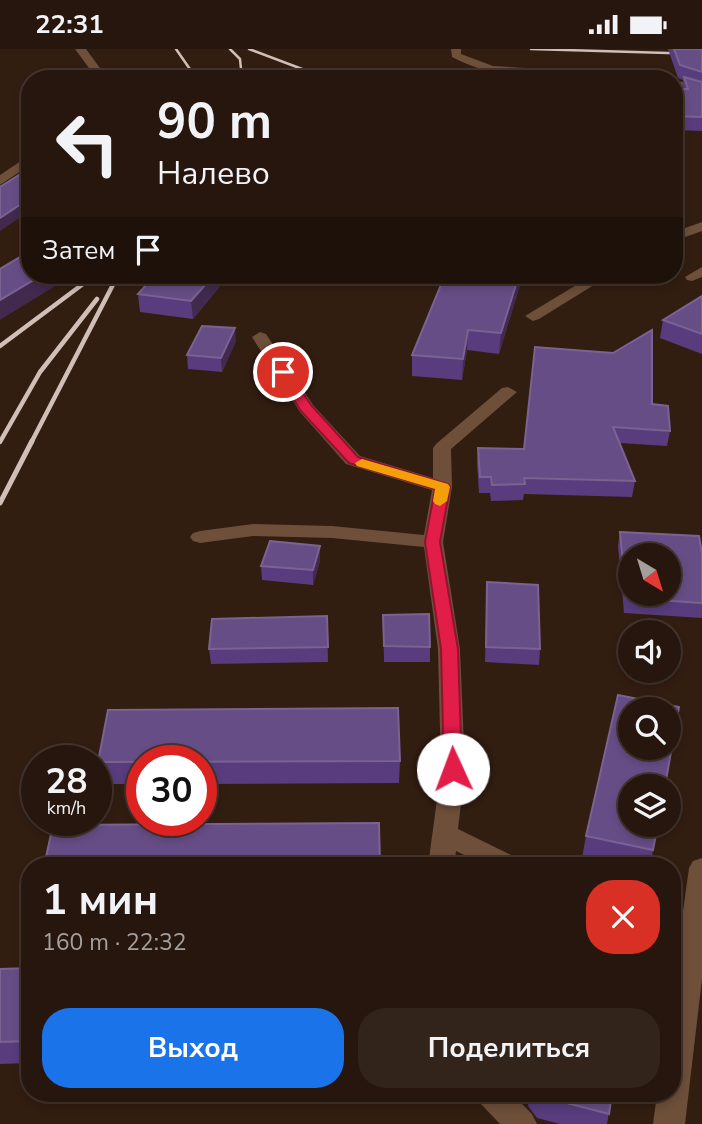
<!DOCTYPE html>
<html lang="ru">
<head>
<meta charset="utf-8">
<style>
	body { margin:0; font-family:"Nunito Sans",sans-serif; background:#32231b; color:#f1f3f6; height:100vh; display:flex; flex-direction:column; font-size:26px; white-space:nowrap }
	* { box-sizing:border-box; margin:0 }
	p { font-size:23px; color:#a49f9d }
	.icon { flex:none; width:38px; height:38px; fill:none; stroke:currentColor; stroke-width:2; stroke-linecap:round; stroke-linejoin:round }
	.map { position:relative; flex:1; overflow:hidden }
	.sheet { position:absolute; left:21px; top:808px; width:660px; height:245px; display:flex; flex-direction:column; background:#26160d; border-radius:28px; box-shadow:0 4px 10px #0003,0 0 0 2px #42352e }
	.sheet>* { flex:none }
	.guide { position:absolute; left:21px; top:21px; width:662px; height:214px; border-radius:28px; box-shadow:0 4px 10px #0003,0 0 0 2px #42352e; background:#26160d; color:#f1f3f6; overflow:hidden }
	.needle { width:46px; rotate:142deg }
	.buttons { position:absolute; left:618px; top:494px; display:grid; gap:14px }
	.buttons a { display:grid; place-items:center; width:63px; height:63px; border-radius:50%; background:#26160d; box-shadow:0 4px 10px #0003,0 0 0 2px #42352e; font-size:35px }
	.speed { position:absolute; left:21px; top:696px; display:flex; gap:14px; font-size:35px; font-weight:700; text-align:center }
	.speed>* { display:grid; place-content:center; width:91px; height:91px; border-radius:50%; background:#26160d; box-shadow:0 4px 10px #0003,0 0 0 2px #42352e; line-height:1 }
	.speed small { font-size:18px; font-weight:400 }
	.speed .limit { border:10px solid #d22; background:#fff; color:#111 }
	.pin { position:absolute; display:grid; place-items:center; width:60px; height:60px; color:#fff; margin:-30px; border:4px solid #fff; border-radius:50%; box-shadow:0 2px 7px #0007 }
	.me { position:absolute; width:77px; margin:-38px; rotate:358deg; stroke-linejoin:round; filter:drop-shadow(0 0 5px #0008) }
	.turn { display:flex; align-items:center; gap:24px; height:147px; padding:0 21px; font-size:32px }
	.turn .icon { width:91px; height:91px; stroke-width:2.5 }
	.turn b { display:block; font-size:49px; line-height:60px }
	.then { display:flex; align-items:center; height:66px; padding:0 21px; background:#0003; gap:14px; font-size:26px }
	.round { display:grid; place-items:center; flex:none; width:74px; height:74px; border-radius:28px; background:#32231b }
	.head { display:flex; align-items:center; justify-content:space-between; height:119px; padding:0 21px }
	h1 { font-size:42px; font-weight:700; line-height:52px }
	.cta { display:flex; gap:14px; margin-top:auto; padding:14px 21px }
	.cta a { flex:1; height:80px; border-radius:28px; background:#1a73e8; color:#fff; font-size:28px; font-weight:700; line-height:80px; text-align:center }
	.cta a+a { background:#32231b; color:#f1f3f6 }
	.status { display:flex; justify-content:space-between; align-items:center; height:49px; padding:0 35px; background:#26160d; direction:ltr }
	.status svg { height:19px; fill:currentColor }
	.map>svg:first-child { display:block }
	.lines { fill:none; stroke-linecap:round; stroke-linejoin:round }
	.minor { fill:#6d4f3a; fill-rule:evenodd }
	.rail-far2 { stroke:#cfbfb7; stroke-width:2.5 }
	.rail-far1 { stroke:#cfbfb7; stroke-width:4.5 }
	.rail { stroke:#cfbfb7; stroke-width:5 }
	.wall { fill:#583c7d }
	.shaded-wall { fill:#42294e }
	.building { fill:#674d86; stroke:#7a6291; stroke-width:2; fill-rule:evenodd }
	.route { fill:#e11d48; stroke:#92132f; stroke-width:2 }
	.slow { fill:#f59e0b }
</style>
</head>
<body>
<div class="status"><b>22:31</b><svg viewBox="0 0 49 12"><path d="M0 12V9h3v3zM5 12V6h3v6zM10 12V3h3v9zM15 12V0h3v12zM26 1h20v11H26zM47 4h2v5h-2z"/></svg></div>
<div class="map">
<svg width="702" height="1075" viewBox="0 0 702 1075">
	<rect width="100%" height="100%" fill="#321d11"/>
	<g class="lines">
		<g class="minor">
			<polygon points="75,0 86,0 108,30 97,30"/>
			<path d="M 451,0 L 461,0 L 461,5 L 493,17 L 626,25 L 651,30 C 590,30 507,38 452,8 Z"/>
			<polygon points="674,31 702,38 702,44 674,37"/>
			<polygon points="30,106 30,116 0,136 0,126"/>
			<polygon points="702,173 702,182 674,192 674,183"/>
			<polygon points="702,218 702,228 692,232 687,231 685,228"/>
			<polygon points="593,226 610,226 539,270 533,272 525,267"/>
			<polygon points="260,283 266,285 313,356 360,407 433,429 433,399 436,395 502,339 508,338 517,343 451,400 452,438 443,493 460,600 465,721 458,780 519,810 523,817 487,817 456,802 454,817 428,817 441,721 438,600 424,498 332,489 253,487 200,494 193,492 190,488 193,484 200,482 253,475 332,477 424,486 432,441 346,415 300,363 252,288"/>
			<polygon points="702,809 702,930 685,1075 653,1075 657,1045 672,1045 672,940 689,819 693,812"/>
			<polygon points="477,1045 512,1045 532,1065 537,1075 500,1075 481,1055"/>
		</g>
		<g class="rail-far2">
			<polyline points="176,0 194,26 193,30"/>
			<polyline points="230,0 240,10 242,30"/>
			<polyline points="249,0 318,26 339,30"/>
			<polyline points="531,0 702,5"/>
		</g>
		<g class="rail-far1">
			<polyline points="0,297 95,226"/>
			<polyline points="0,393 40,323 97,250"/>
			<polyline points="31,394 118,226"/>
		</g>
		<polyline class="rail" points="0,454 32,392"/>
	</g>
	<g class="wall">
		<polygon points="668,0 702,0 702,82 674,81 674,40 682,40 683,31 678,29"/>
		<polygon points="229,226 193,270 140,263 138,245"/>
		<polygon points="410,226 523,226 499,305 467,301 462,331 412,327 412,306 444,229"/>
		<polygon points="702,247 702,305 660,289 663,271"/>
		<polygon points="236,292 222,323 188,320 187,306"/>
		<polygon points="652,355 670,382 667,397 620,394 635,432 632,448 524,445 523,451 491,452 490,444 479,444 477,414 478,399 524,400"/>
		<polygon points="620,483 702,504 702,569 624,564 618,497"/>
		<polygon points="320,512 313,536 262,531 261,517"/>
		<polygon points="487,533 540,600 539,616 485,613"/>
		<polygon points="383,566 430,598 430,613 384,613"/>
		<polygon points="327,567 328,613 211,615 209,600"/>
		<polygon points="398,659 400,712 399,734 201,735 201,712 142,712 142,735 101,735 98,713 108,661"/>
		<polygon points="658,775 650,817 620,817 582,809 586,787"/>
		<polygon points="30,919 30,1014 0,1015 0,920"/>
		<polygon points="530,1045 612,1045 607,1075 560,1075 537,1069 528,1057"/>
	</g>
	<g class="shaded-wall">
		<polygon points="30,149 30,162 0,182 0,169"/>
		<polygon points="42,226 73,226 0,271 0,251"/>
		<polygon points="214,226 229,226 193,270 191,252"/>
		<polygon points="519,226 523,226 499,305 501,284"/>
		<polygon points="235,279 236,292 222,323 221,309"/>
		<polygon points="468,281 467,301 462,331 463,310"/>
		<polygon points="320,497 320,512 313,536 313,521"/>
	</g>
	<g class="building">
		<polygon points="674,0 702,0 702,23 680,16"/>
		<polygon points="684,28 702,33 702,68 674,67 674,40 688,40"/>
		<polygon points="30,119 30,149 0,169 0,138"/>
		<polygon points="30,202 30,226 42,226 0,251 0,220"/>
		<polygon points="155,226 214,226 191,252 138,245"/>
		<polygon points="445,226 519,226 501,284 468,281 463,310 412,306"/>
		<polygon points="702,247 702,285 663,271"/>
		<polygon points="202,277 235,279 221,309 187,306"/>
		<polygon points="652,281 652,355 668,357 670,382 613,378 635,432 524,429 525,435 492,436 491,428 480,428 478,399 524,400 535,298 613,304"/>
		<path d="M 620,483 L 699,487 L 702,504 L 702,554 L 626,549 ZM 630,506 L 668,506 L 668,544 L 630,544 Z"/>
		<polygon points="270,492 320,497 313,521 261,517"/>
		<polygon points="487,533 538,536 540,600 486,598"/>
		<polygon points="429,565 430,598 384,597 383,566"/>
		<polygon points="327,567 328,598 209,600 212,570"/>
		<path d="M 618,646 L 679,658 L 665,737 L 630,737 L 630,775 L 658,775 L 653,801 L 586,787 ZM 630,660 L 668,660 L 668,698 L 630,698 Z"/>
		<polygon points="398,659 400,712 98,713 108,661"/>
		<polygon points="379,774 380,817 44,817 53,776"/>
		<polygon points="30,919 30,992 0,993 0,920"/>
		<polygon points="538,1045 612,1045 609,1065 540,1047"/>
	</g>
	<polygon class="route" points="283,319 287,321 311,356 358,408 448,435 450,438 440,493 458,600 462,720 459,725 446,725 444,720 441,600 425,493 435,440 349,414 301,362 276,323"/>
	<polygon class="slow" points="362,410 448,435 450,438 447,452 440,457 435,455 433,452 435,440 357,417 355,414"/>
</svg>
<div class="buttons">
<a><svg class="needle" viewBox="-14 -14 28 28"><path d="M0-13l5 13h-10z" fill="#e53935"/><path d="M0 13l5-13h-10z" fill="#a49f9d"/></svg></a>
<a><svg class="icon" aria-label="sound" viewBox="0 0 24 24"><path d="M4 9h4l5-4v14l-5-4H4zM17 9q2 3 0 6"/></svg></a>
<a><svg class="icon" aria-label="search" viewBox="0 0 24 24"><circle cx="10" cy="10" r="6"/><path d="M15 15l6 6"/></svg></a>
<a><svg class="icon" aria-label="layers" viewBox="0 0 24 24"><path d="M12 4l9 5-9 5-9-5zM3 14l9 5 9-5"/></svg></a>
</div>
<div class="speed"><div>28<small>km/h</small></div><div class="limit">30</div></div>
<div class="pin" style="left:283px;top:323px;background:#d93025"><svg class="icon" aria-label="arrive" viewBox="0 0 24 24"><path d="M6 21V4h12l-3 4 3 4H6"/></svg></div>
<svg class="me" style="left:453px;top:720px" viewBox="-20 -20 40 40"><circle r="19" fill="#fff"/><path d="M0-13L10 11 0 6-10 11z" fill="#e11d48"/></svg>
<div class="guide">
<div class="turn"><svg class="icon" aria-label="left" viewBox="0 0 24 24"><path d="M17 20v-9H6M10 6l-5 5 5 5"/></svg><div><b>90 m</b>Налево</div></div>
<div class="then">Затем<svg class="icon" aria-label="arrive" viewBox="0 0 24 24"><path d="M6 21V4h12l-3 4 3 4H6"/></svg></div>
</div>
<section class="sheet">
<div class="head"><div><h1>1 мин</h1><p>160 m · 22:32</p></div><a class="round" style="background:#d93025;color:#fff"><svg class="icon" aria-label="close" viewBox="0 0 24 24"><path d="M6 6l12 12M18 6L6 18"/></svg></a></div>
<div class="cta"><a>Выход</a><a>Поделиться</a></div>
</section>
</div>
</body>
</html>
